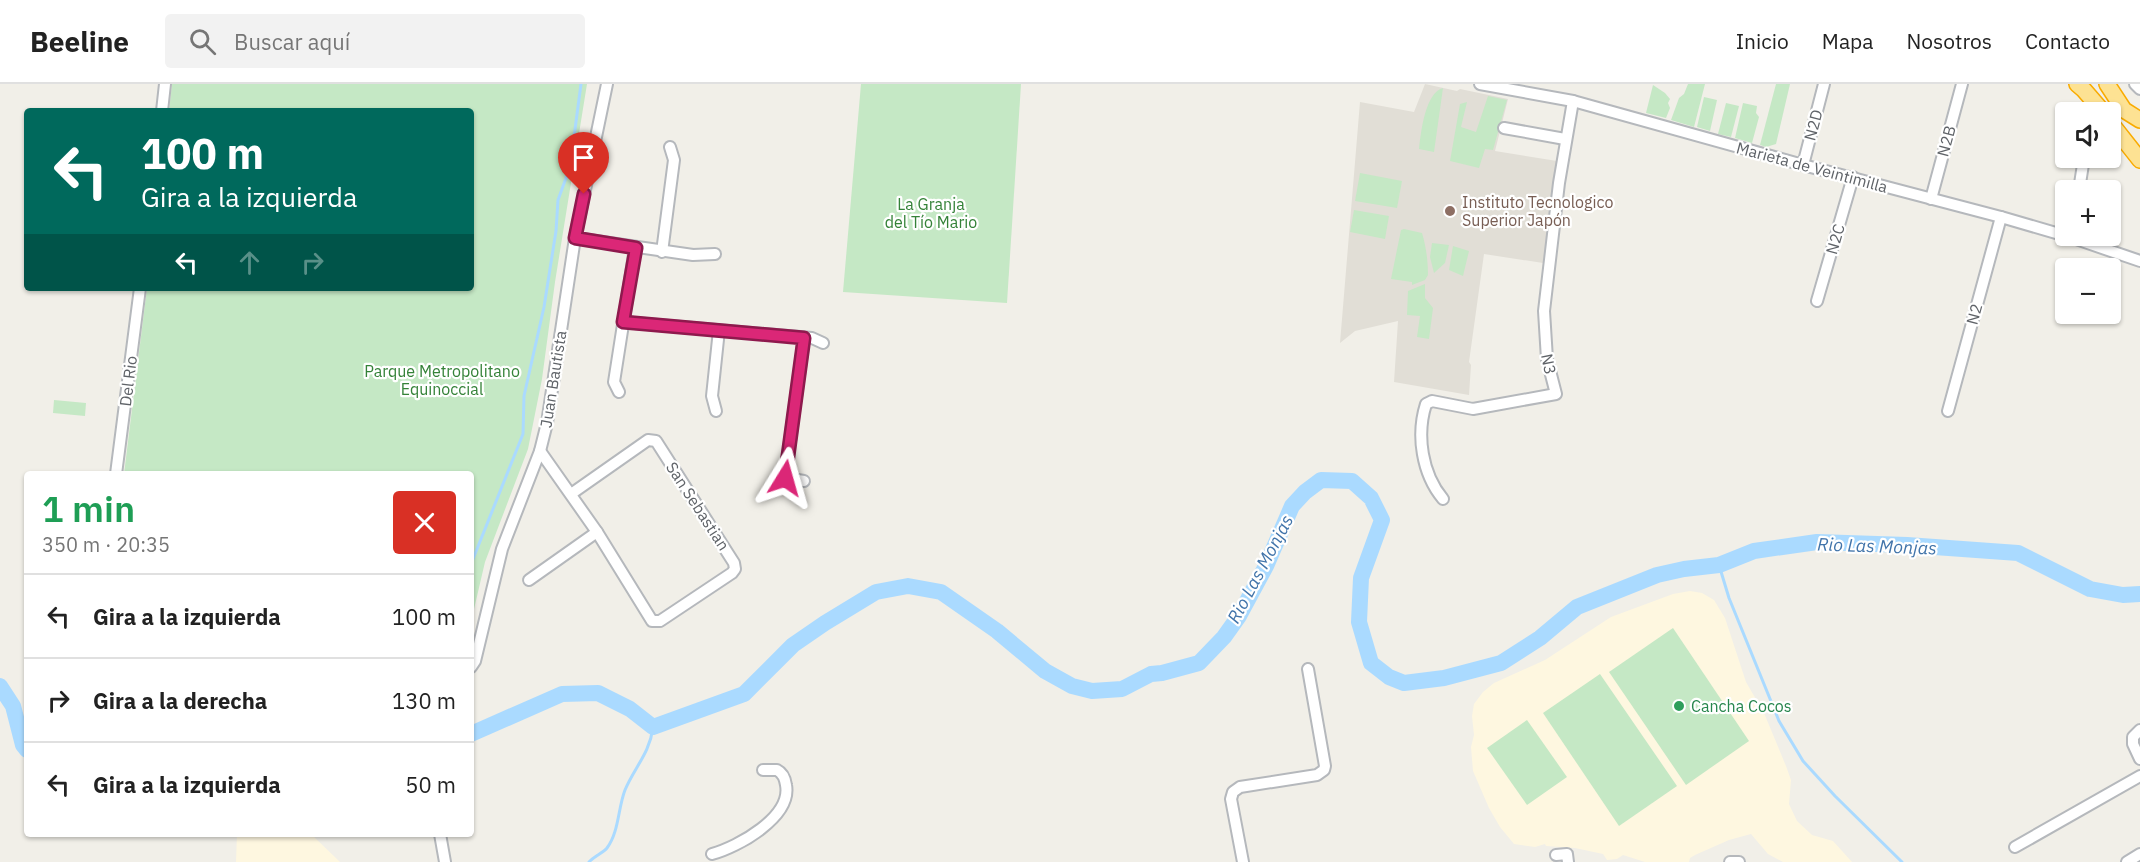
<!DOCTYPE html>
<html lang="es">
<head>
<meta charset="utf-8">
<style>
	body { margin:0; font-family:"IBM Plex Sans",sans-serif; background:#f2f2f2; color:#222; height:100vh; display:flex; flex-direction:column; font-size:22px; white-space:nowrap }
	* { box-sizing:border-box; margin:0 }
	p { font-size:20px; color:#767676 }
	.icon { flex:none; width:33px; height:33px; fill:none; stroke:currentColor; stroke-width:2; stroke-linecap:round; stroke-linejoin:round }
	.map { position:relative; flex:1; overflow:hidden }
	.sheet { position:absolute; left:24px; top:387px; width:450px; height:366px; display:flex; flex-direction:column; background:#fff; border-radius:6px; box-shadow:0 2px 4px #0004 }
	.sheet>* { flex:none }
	.hud { position:absolute; left:24px; top:24px; width:450px; height:183px; border-radius:6px; box-shadow:0 2px 4px #0004; background:#00695c; color:#fff; overflow:hidden }
	.tools { position:absolute; left:2055px; top:18px; display:grid; gap:12px }
	.tools a { display:grid; place-items:center; width:66px; height:66px; border-radius:6px; background:#fff; box-shadow:0 2px 4px #0004; font-size:30px }
	.pin { position:absolute; display:grid; place-items:center; width:51px; height:51px; color:#fff; margin:-62px -26px; border-radius:50% 50% 50% 0; rotate:-45deg; box-shadow:0 0 6px #0007 }
	.pin .icon { rotate:45deg }
	.me { position:absolute; width:66px; margin:-33px; rotate:8deg; stroke-linejoin:round; filter:drop-shadow(0 0 4px #0008) }
	.turn { display:flex; align-items:center; gap:21px; height:126px; padding:0 18px; font-size:27px }
	.turn .icon { width:78px; height:78px; stroke-width:2.5 }
	.turn b { display:block; font-size:42px; line-height:51px }
	.lanes { display:flex; align-items:center; height:57px; padding:0 18px; background:#0003; justify-content:center; gap:30px; direction:ltr }
	.lanes .off { opacity:.35 }
	.round { display:grid; place-items:center; flex:none; width:63px; height:63px; border-radius:6px; background:#f2f2f2 }
	.head { display:flex; align-items:center; justify-content:space-between; height:102px; padding:0 18px }
	h1 { font-size:36px; font-weight:600; line-height:45px; color:#1e9e55 }
	ul { padding:0; list-style:none }
	li { display:flex; align-items:center; gap:18px; height:84px; padding:0 18px; border-top:2px solid #e0e0e0 }
	li div { flex:1 }
	li b { display:block; font-size:22px }
	li em { font-style:normal }
	header { display:flex; align-items:center; gap:36px; box-sizing:border-box; height:84px; padding:0 30px; background:#fff; border-bottom:2px solid #e0e0e0 }
	header strong { font-size:28px }
	nav { display:flex; gap:33px; margin-inline-start:auto; font-size:21px }
	.search { width:420px; height:54px; background:#f2f2f2; display:flex; align-items:center; gap:15px; box-sizing:border-box; padding:0 21px; border-radius:6px; color:#767676; font-size:22px }
	.map>svg:first-child { display:block }
	.commercial { fill:#fef7e0 }
	.education { fill:#e1ded6 }
	.green { fill:#c5e8c5 }
	.lines { fill:none; stroke-linecap:round; stroke-linejoin:round }
	.stream { stroke:#aadaff; stroke-width:3 }
	.river { stroke:#aadaff; stroke-width:16 }
	.minor-casing { stroke:#b5b8bc; stroke-width:14 }
	.highway-casing { stroke:#f9ab00; stroke-width:18 }
	.minor { stroke:#fff; stroke-width:10 }
	.highway { stroke:#fde293; stroke-width:15 }
	.route-casing { stroke:#8e194d; stroke-width:15 }
	.route { stroke:#db2777; stroke-width:10 }
	.education-dot { fill:#8d6e63; stroke:#fff; stroke-width:2 }
	.leisure-dot { fill:#2e9e5b; stroke:#fff; stroke-width:2 }
	.labels { text-anchor:middle; dominant-baseline:central; stroke-width:4.5; stroke-linejoin:round; paint-order:stroke }
	.street-label { font-size:16px; fill:#5f6368; stroke:#fff }
	.education-label { font-size:16px; fill:#785e54; stroke:#fff; text-anchor:start }
	.park-label { font-size:16px; fill:#348238; stroke:#fff }
	.leisure-label { font-size:16px; fill:#27864d; stroke:#fff; text-anchor:start }
	.water-label { font-size:18px; font-style:italic; fill:#4174aa; stroke:#fff }
</style>
</head>
<body>
<header>
<strong>Beeline</strong>
<div class="search"><svg class="icon" aria-label="search" viewBox="0 0 24 24"><circle cx="10" cy="10" r="6"/><path d="M15 15l6 6"/></svg>Buscar aquí</div>
<nav><a>Inicio</a><a>Mapa</a><a>Nosotros</a><a>Contacto</a></nav>
</header>
<div class="map">
<svg width="2140" height="778" viewBox="0 0 2140 778">
	<rect width="100%" height="100%" fill="#f1efe8"/>
	<g class="commercial">
		<polygon points="1690,507 1702,509 1714,516 1725,534 1746,598 1764,629 1786,682 1791,696 1789,720 1797,737 1812,751 1833,757 1852,778 1783,778 1768,770 1751,750 1729,756 1695,771 1690,774 1689,778 1645,778 1623,771 1617,775 1607,776 1603,770 1575,764 1546,762 1545,760 1535,763 1514,760 1500,743 1489,724 1473,687 1471,663 1474,651 1472,632 1474,620 1483,608 1494,599 1545,576 1611,533 1673,510"/>
		<polygon points="237,750 311,750 340,778 236,778"/>
	</g>
	<polygon class="education" points="1425,0 1457,7 1460,5 1508,15 1495,67 1557,77 1543,179 1484,170 1469,278 1471,281 1469,311 1394,298 1398,237 1355,247 1340,259 1360,18 1414,28"/>
	<g class="green">
		<polygon points="172,0 587,0 555,198 542,295 528,365 485,478 471,538 471,390 124,390 147,204 471,204 471,27 169,27"/>
		<polygon points="861,0 1021,0 1007,219 843,208"/>
		<polygon points="1688,0 1705,0 1694,43 1671,36 1679,14 1684,10"/>
		<polygon points="1776,0 1790,0 1776,60 1766,63 1760,61"/>
		<polygon points="1653,1 1665,9 1670,15 1668,19 1670,24 1666,34 1646,29"/>
		<path d="M 1443,4 L 1434,68 L 1419,65 C 1421,48 1425,9 1443,4 Z"/>
		<polygon points="1488,12 1507,16 1493,66 1485,65 1479,84 1450,77 1460,20 1467,18 1461,43 1476,48"/>
		<polygon points="1704,13 1717,16 1710,47 1697,43"/>
		<polygon points="1726,19 1739,22 1731,53 1718,50"/>
		<polygon points="1743,19 1757,22 1756,29 1759,33 1752,59 1735,54"/>
		<polygon points="1360,89 1402,97 1397,124 1355,117"/>
		<polygon points="1354,126 1389,132 1385,155 1350,148"/>
		<path d="M 1404,145 L 1422,149 C 1426,162 1428,177 1428,191 L 1425,196 L 1412,201 L 1412,198 L 1391,195 L 1401,146 Z"/>
		<polygon points="1432,159 1449,161 1445,179 1434,189 1430,173"/>
		<polygon points="1453,162 1469,167 1463,192 1449,186"/>
		<polygon points="1425,200 1425,214 1433,224 1429,255 1417,253 1420,232 1407,231 1408,207"/>
		<polygon points="54,316 86,319 85,332 53,329"/>
		<polygon points="1673,544 1749,657 1686,701 1609,588"/>
		<polygon points="1600,590 1677,702 1619,742 1543,629"/>
		<polygon points="1527,636 1567,693 1527,721 1487,664"/>
	</g>
	<g class="lines">
		<g class="stream">
			<polyline points="471,480 523,350 524,312 544,223 556,147 558,116 570,83 581,0"/>
			<polyline points="1719,481 1729,514 1779,637 1803,677 1835,712 1902,778"/>
			<path d="M 589,778 C 594,772 603,769 607,764 C 619,748 618,724 625,706 C 634,684 650,669 653,643"/>
		</g>
		<g class="river">
			<polyline points="0,602 13,622 23,661 27,666"/>
			<polyline points="471,650 562,610 598,609 630,625 653,643 744,610 793,561 825,539 876,508 908,502 941,508 997,547 1045,587 1072,602 1092,607 1122,605 1151,590 1162,589 1199,579 1224,553 1239,532 1266,482 1292,422 1305,408 1321,396 1352,397 1371,414 1382,436 1361,494 1359,538 1371,579 1389,593 1404,599 1444,594 1501,579 1540,554 1577,523 1657,491 1684,485 1719,481 1754,467 1817,458 1907,461 2018,469 2090,505 2123,511 2140,510"/>
		</g>
		<defs>
			<g id="minor">
				<polyline points="1480,0 1573,17 1803,81 2001,133 2073,154 2140,177"/>
				<polyline points="2135,0 2140,5"/>
				<polyline points="162,27 165,0"/>
				<polyline points="1504,44 1565,55"/>
				<polyline points="1803,81 1824,0"/>
				<polyline points="2079,106 2084,74"/>
				<polyline points="1931,115 1962,0"/>
				<polyline points="575,154 693,171 715,170"/>
				<polyline points="662,168 674,76 670,63"/>
				<polyline points="1817,217 1853,93"/>
				<polyline points="623,238 812,254 823,259"/>
				<polyline points="804,254 785,394 804,397"/>
				<polyline points="619,308 614,298 635,164"/>
				<polyline points="716,327 712,312 719,246"/>
				<polyline points="1948,327 2001,133"/>
				<polyline points="540,367 597,448 652,537 660,537 732,489 735,485 734,479 656,357 648,356 571,410"/>
				<polyline points="116,390 140,204"/>
				<path d="M 1443,415 C 1422,390 1416,351 1426,320 L 1432,317 L 1473,325 L 1556,310 L 1547,275 L 1544,227 L 1559,99 L 1573,17"/>
				<polyline points="529,496 597,448"/>
				<polyline points="471,583 475,577 502,465 540,367 547,339 575,154 607,0"/>
				<polyline points="2140,646 2133,653 2133,660 2140,675"/>
				<polyline points="440,750 445,778"/>
				<polyline points="2015,763 2140,692"/>
				<path d="M 712,770 C 738,763 792,733 786,701 C 785,694 783,689 777,686 L 763,686"/>
				<polyline points="1556,771 1567,770 1568,778"/>
				<polyline points="1243,778 1231,715 1233,708 1240,703 1317,691 1324,686 1325,682 1308,585"/>
				<polyline points="1730,778 1739,778"/>
				<polyline points="2127,778 2140,770"/>
			</g>
			<g id="highway">
				<polyline points="2077,0 2084,6 2103,28"/>
				<polyline points="2107,0 2124,26 2140,36"/>
				<polyline points="2110,38 2140,76"/>
			</g>
		</defs>
		<use href="#minor" class="minor-casing"/>
		<use href="#highway" class="highway-casing"/>
		<use href="#minor" class="minor"/>
		<use href="#highway" class="highway"/>
	</g>
	<g class="lines">
		<defs>
			<polyline id="route" points="584,110 575,154 636,164 623,238 804,254 785,394"/>
		</defs>
		<use href="#route" class="route-casing"/>
		<use href="#route" class="route"/>
	</g>
	<circle class="education-dot" cx="1450" cy="127" r="6"/>
	<circle class="leisure-dot" cx="1679" cy="622" r="6"/>
	<g class="labels">
		<g class="street-label">
			<text transform="translate(1813 41) rotate(-75)">N2D</text>
			<text transform="translate(1946 57) rotate(-75)">N2B</text>
			<text transform="translate(1812 83) rotate(15)">Marieta de Veintimilla</text>
			<text transform="translate(1835 155) rotate(-74)">N2C</text>
			<text transform="translate(1974 230) rotate(-75)">N2</text>
			<text transform="translate(1549 280) rotate(79)">N3</text>
			<text transform="translate(553 295) rotate(-81)">Juan Bautista</text>
			<text transform="translate(128 297) rotate(-83)">Del Rio</text>
			<text transform="translate(698 422) rotate(57)">San Sebastian</text>
		</g>
		<g class="education-label">
			<text x="1462" y="118">Instituto Tecnologico<tspan x="1462" dy="18">Superior Japón</tspan></text>
		</g>
		<g class="park-label">
			<text x="931" y="120">La Granja<tspan x="931" dy="18">del Tío Mario</tspan></text>
			<text x="442" y="287">Parque Metropolitano<tspan x="442" dy="18">Equinoccial</tspan></text>
		</g>
		<g class="leisure-label">
			<text x="1691" y="622">Cancha Cocos</text>
		</g>
		<g class="water-label">
			<text transform="translate(1877 462) rotate(2)">Rio Las Monjas</text>
			<text transform="translate(1260 485) rotate(-62)">Rio Las Monjas</text>
		</g>
	</g>
</svg>
<div class="tools">
<a><svg class="icon" aria-label="sound" viewBox="0 0 24 24"><path d="M4 9h4l5-4v14l-5-4H4zM17 9q2 3 0 6"/></svg></a>
<a>+</a>
<a>−</a>
</div>
<div class="pin" style="left:584px;top:110px;background:#d93025"><svg class="icon" aria-label="arrive" viewBox="0 0 24 24"><path d="M6 21V4h12l-3 4 3 4H6"/></svg></div>
<svg class="me" style="left:785px;top:394px" viewBox="-20 -20 40 40"><path d="M0-17L14 15 0 8-14 15z" fill="#db2777" stroke="#fff" stroke-width="4"/></svg>
<div class="hud">
<div class="turn"><svg class="icon" aria-label="left" viewBox="0 0 24 24"><path d="M17 20v-9H6M10 6l-5 5 5 5"/></svg><div><b>100 m</b>Gira a la izquierda</div></div>
<div class="lanes"><svg class="icon" aria-label="left" viewBox="0 0 24 24"><path d="M17 20v-9H6M10 6l-5 5 5 5"/></svg><svg class="icon off" aria-label="ahead" viewBox="0 0 24 24"><path d="M12 20V5M6 11l6-6 6 6"/></svg><svg class="icon off" aria-label="right" viewBox="0 0 24 24"><path d="M7 20v-9h11M14 6l5 5-5 5"/></svg></div>
</div>
<section class="sheet">
<div class="head"><div><h1>1 min</h1><p>350 m · 20:35</p></div><a class="round" style="background:#d93025;color:#fff"><svg class="icon" aria-label="close" viewBox="0 0 24 24"><path d="M6 6l12 12M18 6L6 18"/></svg></a></div>
<ul>
<li><svg class="icon" aria-label="left" viewBox="0 0 24 24"><path d="M17 20v-9H6M10 6l-5 5 5 5"/></svg><div><b>Gira a la izquierda</b></div><em>100 m</em></li>
<li><svg class="icon" aria-label="right" viewBox="0 0 24 24"><path d="M7 20v-9h11M14 6l5 5-5 5"/></svg><div><b>Gira a la derecha</b></div><em>130 m</em></li>
<li><svg class="icon" aria-label="left" viewBox="0 0 24 24"><path d="M17 20v-9H6M10 6l-5 5 5 5"/></svg><div><b>Gira a la izquierda</b></div><em>50 m</em></li>
</ul>
</section>
</div>
</body>
</html>
